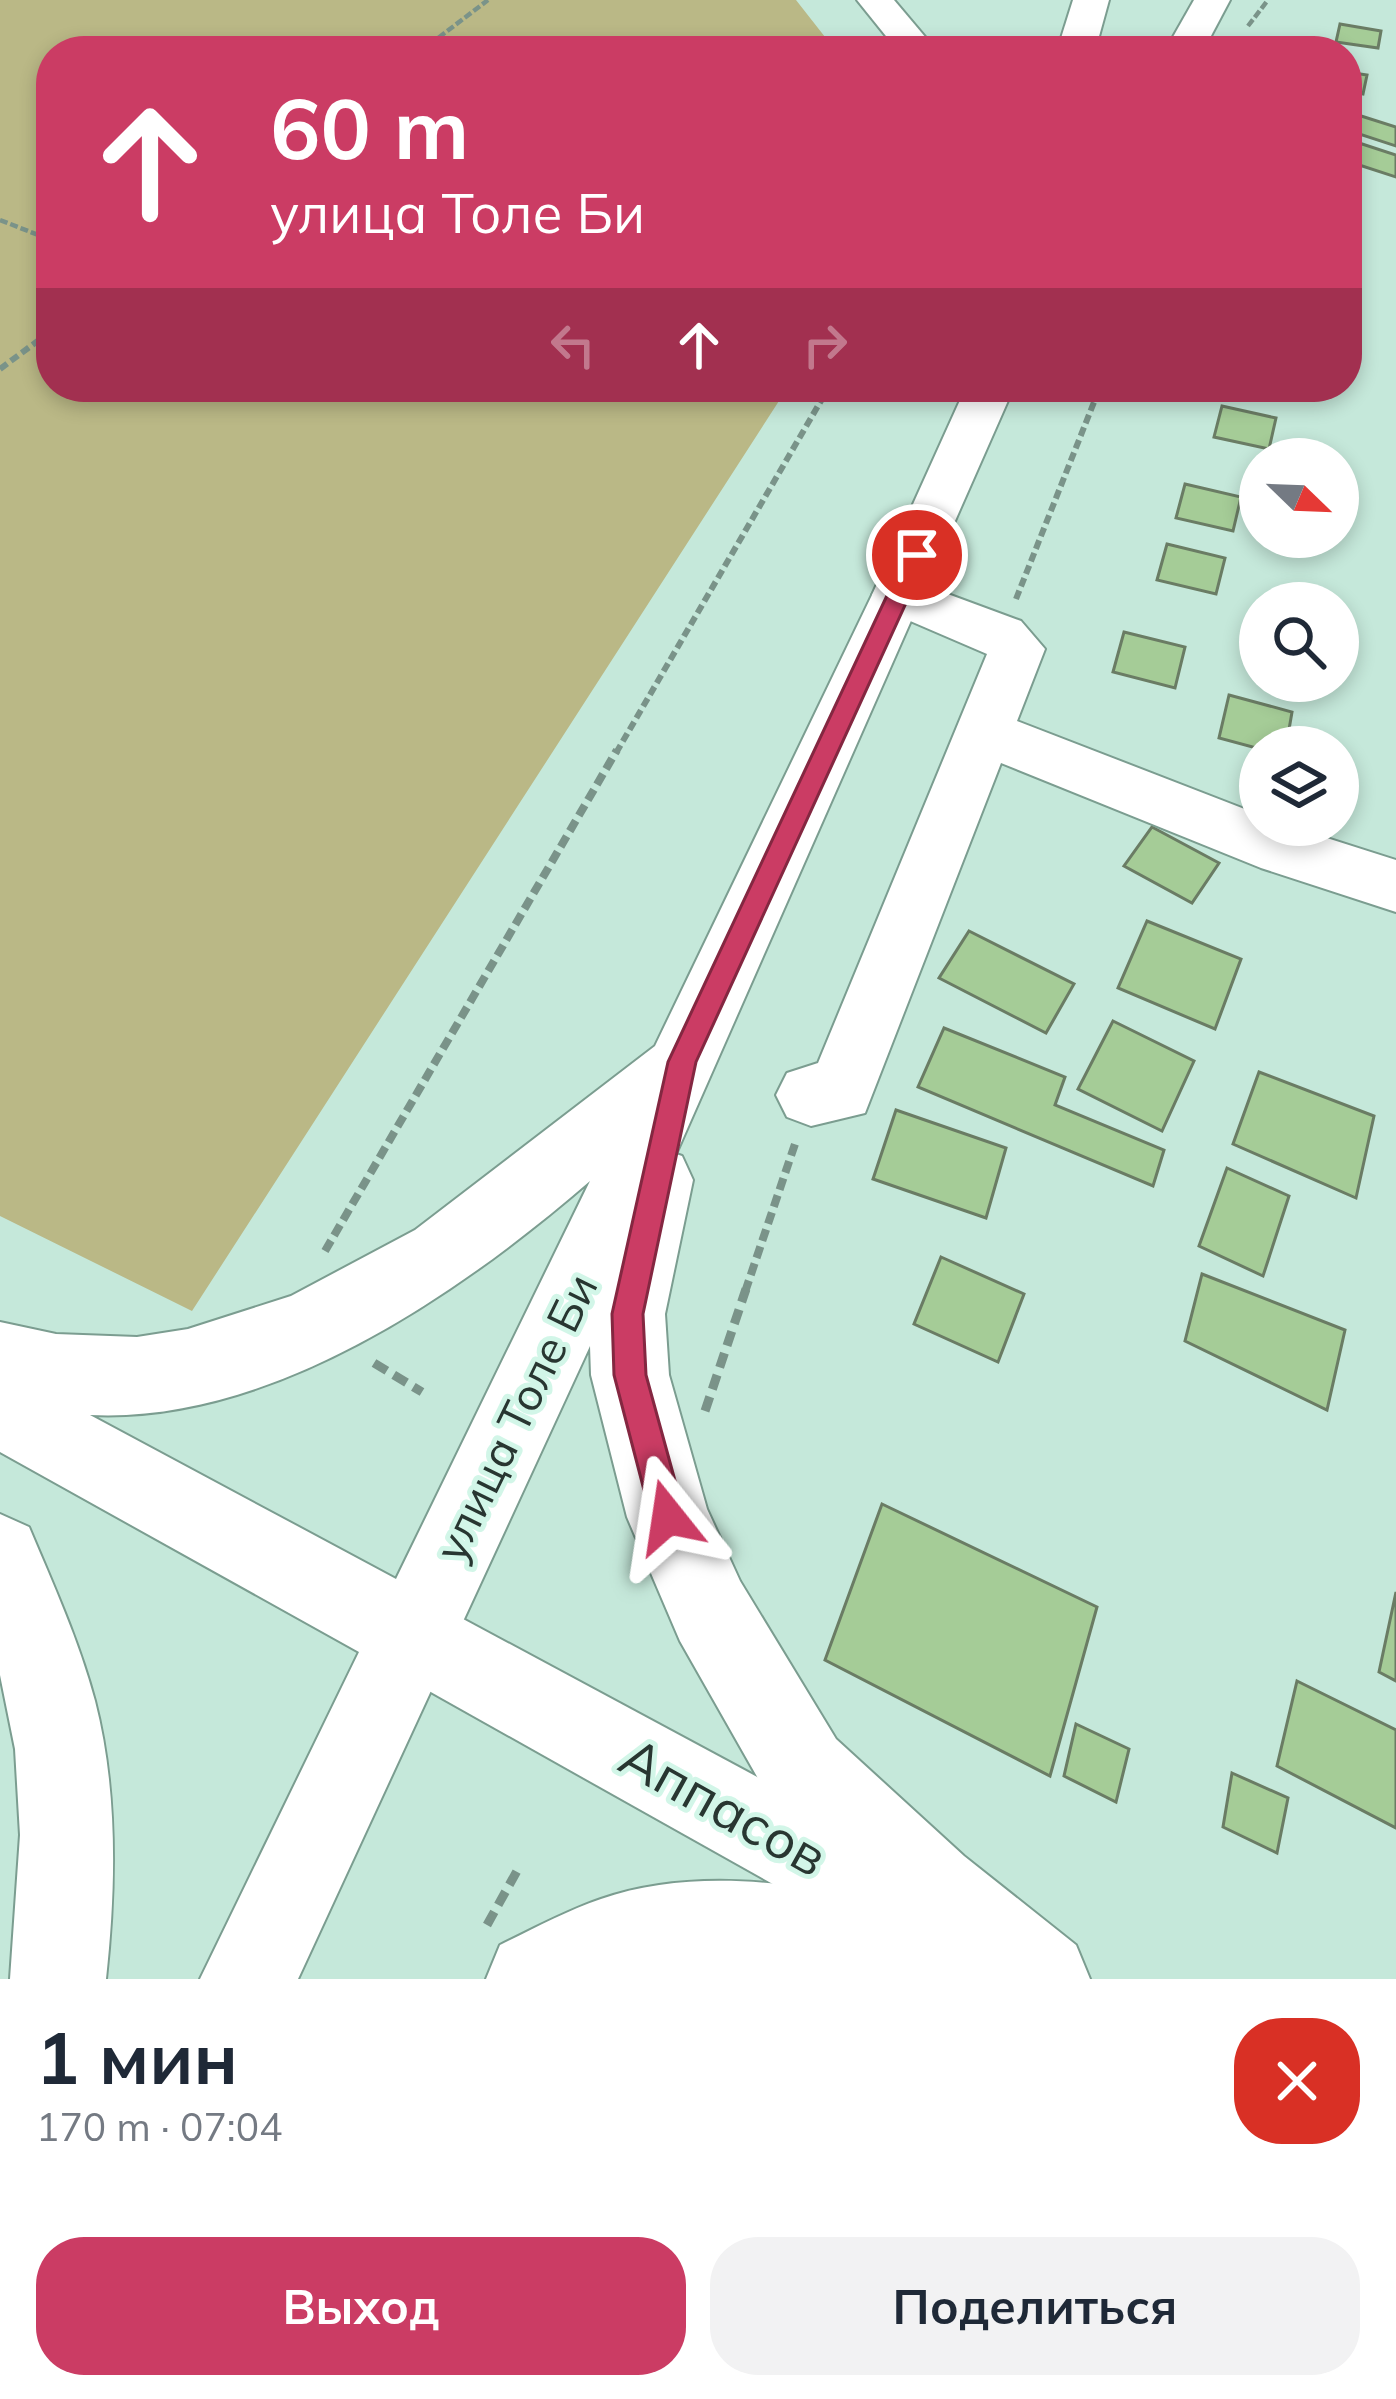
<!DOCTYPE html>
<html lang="ru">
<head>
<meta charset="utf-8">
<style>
	body { margin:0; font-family:Mulish,sans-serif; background:#f2f2f3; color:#1f2937; height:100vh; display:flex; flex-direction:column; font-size:45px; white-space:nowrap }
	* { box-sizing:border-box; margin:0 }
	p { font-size:39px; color:#747a83 }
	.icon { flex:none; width:66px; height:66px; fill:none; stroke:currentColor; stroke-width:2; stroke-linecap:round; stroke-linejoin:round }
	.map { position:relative; height:1979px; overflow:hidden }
	.sheet { display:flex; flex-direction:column; background:#fff; flex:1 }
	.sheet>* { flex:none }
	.top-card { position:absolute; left:36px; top:36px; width:1326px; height:366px; border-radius:48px; box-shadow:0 6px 18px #0003; background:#cb3c64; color:#fff; overflow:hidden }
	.needle { width:78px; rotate:113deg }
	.controls { position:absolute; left:1239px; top:438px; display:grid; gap:24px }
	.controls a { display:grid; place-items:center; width:120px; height:120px; border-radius:50%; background:#fff; box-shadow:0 6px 18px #0003; font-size:60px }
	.pin { position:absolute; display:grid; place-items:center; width:102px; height:102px; color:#fff; margin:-51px; border:6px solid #fff; border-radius:50%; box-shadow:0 3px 12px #0007 }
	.me { position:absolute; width:132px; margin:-66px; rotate:345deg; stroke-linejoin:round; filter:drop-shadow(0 0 9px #0008) }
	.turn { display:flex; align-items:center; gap:42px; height:252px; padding:0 36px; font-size:54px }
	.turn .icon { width:156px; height:156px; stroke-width:2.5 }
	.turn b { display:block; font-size:84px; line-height:102px }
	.lanes { display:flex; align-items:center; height:114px; padding:0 36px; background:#0003; justify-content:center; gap:60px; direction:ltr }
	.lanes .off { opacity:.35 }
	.round { display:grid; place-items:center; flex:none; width:126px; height:126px; border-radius:48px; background:#f2f2f3 }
	.headline { display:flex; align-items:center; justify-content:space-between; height:204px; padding:0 36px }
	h1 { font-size:72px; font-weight:700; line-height:90px }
	.action { display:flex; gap:24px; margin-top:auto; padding:24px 36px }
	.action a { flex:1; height:138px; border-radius:48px; background:#cb3c64; color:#fff; font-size:48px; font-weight:700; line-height:138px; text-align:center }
	.action a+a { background:#f2f2f3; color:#1f2937 }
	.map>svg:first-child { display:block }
	.green { fill:#bab886 }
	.building { fill:#a5cc97; stroke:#6a7c64; stroke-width:3 }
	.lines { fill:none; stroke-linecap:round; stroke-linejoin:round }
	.minor-casing { stroke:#7b9d90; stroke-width:4 }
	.major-casing { stroke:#7b9d90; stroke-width:4 }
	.path-far3 { stroke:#7a9389; stroke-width:4.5; stroke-dasharray:8 3; stroke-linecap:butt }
	.path-far2 { stroke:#7a9389; stroke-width:6; stroke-dasharray:9 4.5; stroke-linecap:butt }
	.path-far1 { stroke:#7a9389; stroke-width:8; stroke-dasharray:12 6; stroke-linecap:butt }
	.path { stroke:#7a9389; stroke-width:9; stroke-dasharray:15 8; stroke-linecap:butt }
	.minor { fill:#fff; fill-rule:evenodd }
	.major { fill:#fff; fill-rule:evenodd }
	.route { fill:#cb3c64; stroke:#842741; stroke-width:3 }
	.labels { text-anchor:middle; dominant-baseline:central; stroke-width:10; stroke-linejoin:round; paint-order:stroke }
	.street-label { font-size:45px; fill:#283631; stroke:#d2f6e8 }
	.near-street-label { font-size:54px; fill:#283631; stroke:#d2f6e8 }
</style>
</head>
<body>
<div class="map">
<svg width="1396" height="1979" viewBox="0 0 1396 1979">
	<rect width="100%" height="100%" fill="#c5e8da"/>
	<polygon class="green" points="0,0 796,0 836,51 51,51 51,387 788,387 192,1311 0,1216"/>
	<g class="building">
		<polygon points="1340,24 1381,31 1378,48 1336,42"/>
		<polygon points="1347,72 1367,75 1363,94 1347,91"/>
		<polygon points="1358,115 1396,127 1396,146 1347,130"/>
		<polygon points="1356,142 1396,155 1396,177 1347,161"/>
		<polygon points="1222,406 1276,418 1269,449 1214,437"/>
		<polygon points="1185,484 1241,497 1233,531 1176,518"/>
		<polygon points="1167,544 1225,558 1216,594 1157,580"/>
		<polygon points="1124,632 1185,647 1175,688 1113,672"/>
		<polygon points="1229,695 1292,712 1286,747 1260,749 1219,738"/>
		<polygon points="1152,827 1219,863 1192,903 1124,866"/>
		<polygon points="1147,921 1241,959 1215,1029 1118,988"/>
		<polygon points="969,931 1074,984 1046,1033 939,978"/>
		<polygon points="1113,1021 1194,1061 1162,1131 1078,1089"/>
		<polygon points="944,1028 1065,1077 1055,1105 1164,1150 1153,1186 918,1087"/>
		<polygon points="1259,1072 1374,1116 1356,1198 1233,1144"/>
		<polygon points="896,1110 1006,1148 986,1218 873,1179"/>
		<polygon points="1227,1168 1289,1196 1263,1276 1199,1246"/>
		<polygon points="941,1257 1024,1294 998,1362 914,1324"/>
		<polygon points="1202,1274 1345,1330 1327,1410 1185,1341"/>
		<polygon points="882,1504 1097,1607 1050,1776 825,1660"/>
		<polygon points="1396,1592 1396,1681 1379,1672"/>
		<polygon points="1297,1681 1396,1730 1396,1828 1277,1766"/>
		<polygon points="1076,1724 1129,1749 1116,1802 1064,1776"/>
		<polygon points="1232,1773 1288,1798 1277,1853 1223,1827"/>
	</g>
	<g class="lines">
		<defs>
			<g id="minor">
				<polygon points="899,576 1021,621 1045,649 1017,721 1260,815 1260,825 1286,825 1396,860 1396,912 1261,868 1001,763 865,1113 811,1126 787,1117 776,1095 787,1073 818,1063 987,654 880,608 872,595 880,582"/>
				<polygon points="411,1591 1070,1945 1084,1979 942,1979 381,1664 368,1634 381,1604"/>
			</g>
			<g id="major">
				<polygon points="857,0 894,0 937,51 898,51"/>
				<polygon points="1073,0 1109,0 1095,51 1057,51"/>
				<polygon points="1194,0 1230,0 1203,51 1165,51"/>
				<path d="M 966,387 L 1014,387 L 676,1154 L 682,1156 L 693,1180 L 665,1314 L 669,1375 L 707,1509 L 740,1581 L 836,1739 L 964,1856 L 1076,1945 L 1090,1979 L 486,1979 L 500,1945 C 533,1929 566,1911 601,1899 C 687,1869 788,1881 875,1900 L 772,1803 L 680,1641 L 627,1517 L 591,1375 L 590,1346 L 298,1979 L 200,1979 L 359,1652 L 0,1452 L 0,1322 L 56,1334 L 137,1337 L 188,1329 L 291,1296 L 415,1230 L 655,1046 L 872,595 ZM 590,1181 L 396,1579 L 90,1415 C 271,1424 459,1294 590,1181 Z"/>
				<path d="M 0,1514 L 29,1527 C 53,1584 79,1641 95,1701 C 118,1790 116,1888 106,1979 L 10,1979 L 20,1835 L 15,1749 L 0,1675 Z"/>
			</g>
		</defs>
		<use href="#minor" class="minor-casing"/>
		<use href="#major" class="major-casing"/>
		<g class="path-far3">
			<polyline points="1248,26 1268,0"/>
			<polyline points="421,51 488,0"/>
			<polyline points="0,220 51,240"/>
		</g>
		<g class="path-far2">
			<polyline points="0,369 51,331"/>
			<polyline points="1016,599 1100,387"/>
			<polyline points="616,753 829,387"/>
		</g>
		<g class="path-far1">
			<polyline points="325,1251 617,750"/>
			<polyline points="745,1292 796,1141"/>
		</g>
		<g class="path">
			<polyline points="374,1363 422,1392"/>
			<polyline points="705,1411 746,1289"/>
			<polyline points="487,1925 517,1871"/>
		</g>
		<use href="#minor" class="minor"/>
		<use href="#major" class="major"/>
	</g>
	<polygon class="route" points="917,547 928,555 696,1062 643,1314 646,1375 685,1517 680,1529 668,1534 656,1529 651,1517 614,1375 612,1314 668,1062 906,555"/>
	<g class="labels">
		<g class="street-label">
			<text transform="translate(515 1417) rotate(-64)">улица Толе Би</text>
		</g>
		<g class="near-street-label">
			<text transform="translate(724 1806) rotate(29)">Аппасов</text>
		</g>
	</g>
</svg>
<div class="controls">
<a><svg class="needle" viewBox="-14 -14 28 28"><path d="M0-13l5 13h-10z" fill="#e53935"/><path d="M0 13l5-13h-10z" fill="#747a83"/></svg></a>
<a><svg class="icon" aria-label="search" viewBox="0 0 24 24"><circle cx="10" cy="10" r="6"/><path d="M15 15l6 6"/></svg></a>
<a><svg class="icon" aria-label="layers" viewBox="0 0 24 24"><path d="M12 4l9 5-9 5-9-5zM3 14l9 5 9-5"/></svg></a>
</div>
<div class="pin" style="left:917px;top:555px;background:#d93025"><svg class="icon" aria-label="arrive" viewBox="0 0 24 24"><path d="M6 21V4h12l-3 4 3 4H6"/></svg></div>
<svg class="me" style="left:668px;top:1517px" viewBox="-20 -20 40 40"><path d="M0-17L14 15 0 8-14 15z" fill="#cb3c64" stroke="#fff" stroke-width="4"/></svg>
<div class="top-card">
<div class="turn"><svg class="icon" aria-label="ahead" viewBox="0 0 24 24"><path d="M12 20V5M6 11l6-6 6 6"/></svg><div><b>60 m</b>улица Толе Би</div></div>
<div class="lanes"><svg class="icon off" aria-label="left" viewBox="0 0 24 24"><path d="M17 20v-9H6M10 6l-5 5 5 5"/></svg><svg class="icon" aria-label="ahead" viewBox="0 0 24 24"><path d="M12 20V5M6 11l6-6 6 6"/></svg><svg class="icon off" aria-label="right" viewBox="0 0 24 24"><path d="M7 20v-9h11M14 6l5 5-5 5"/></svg></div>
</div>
</div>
<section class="sheet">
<div class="headline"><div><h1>1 мин</h1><p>170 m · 07:04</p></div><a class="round" style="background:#d93025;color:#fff"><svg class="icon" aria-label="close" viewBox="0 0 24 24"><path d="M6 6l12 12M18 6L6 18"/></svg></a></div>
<div class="action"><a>Выход</a><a>Поделиться</a></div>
</section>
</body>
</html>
